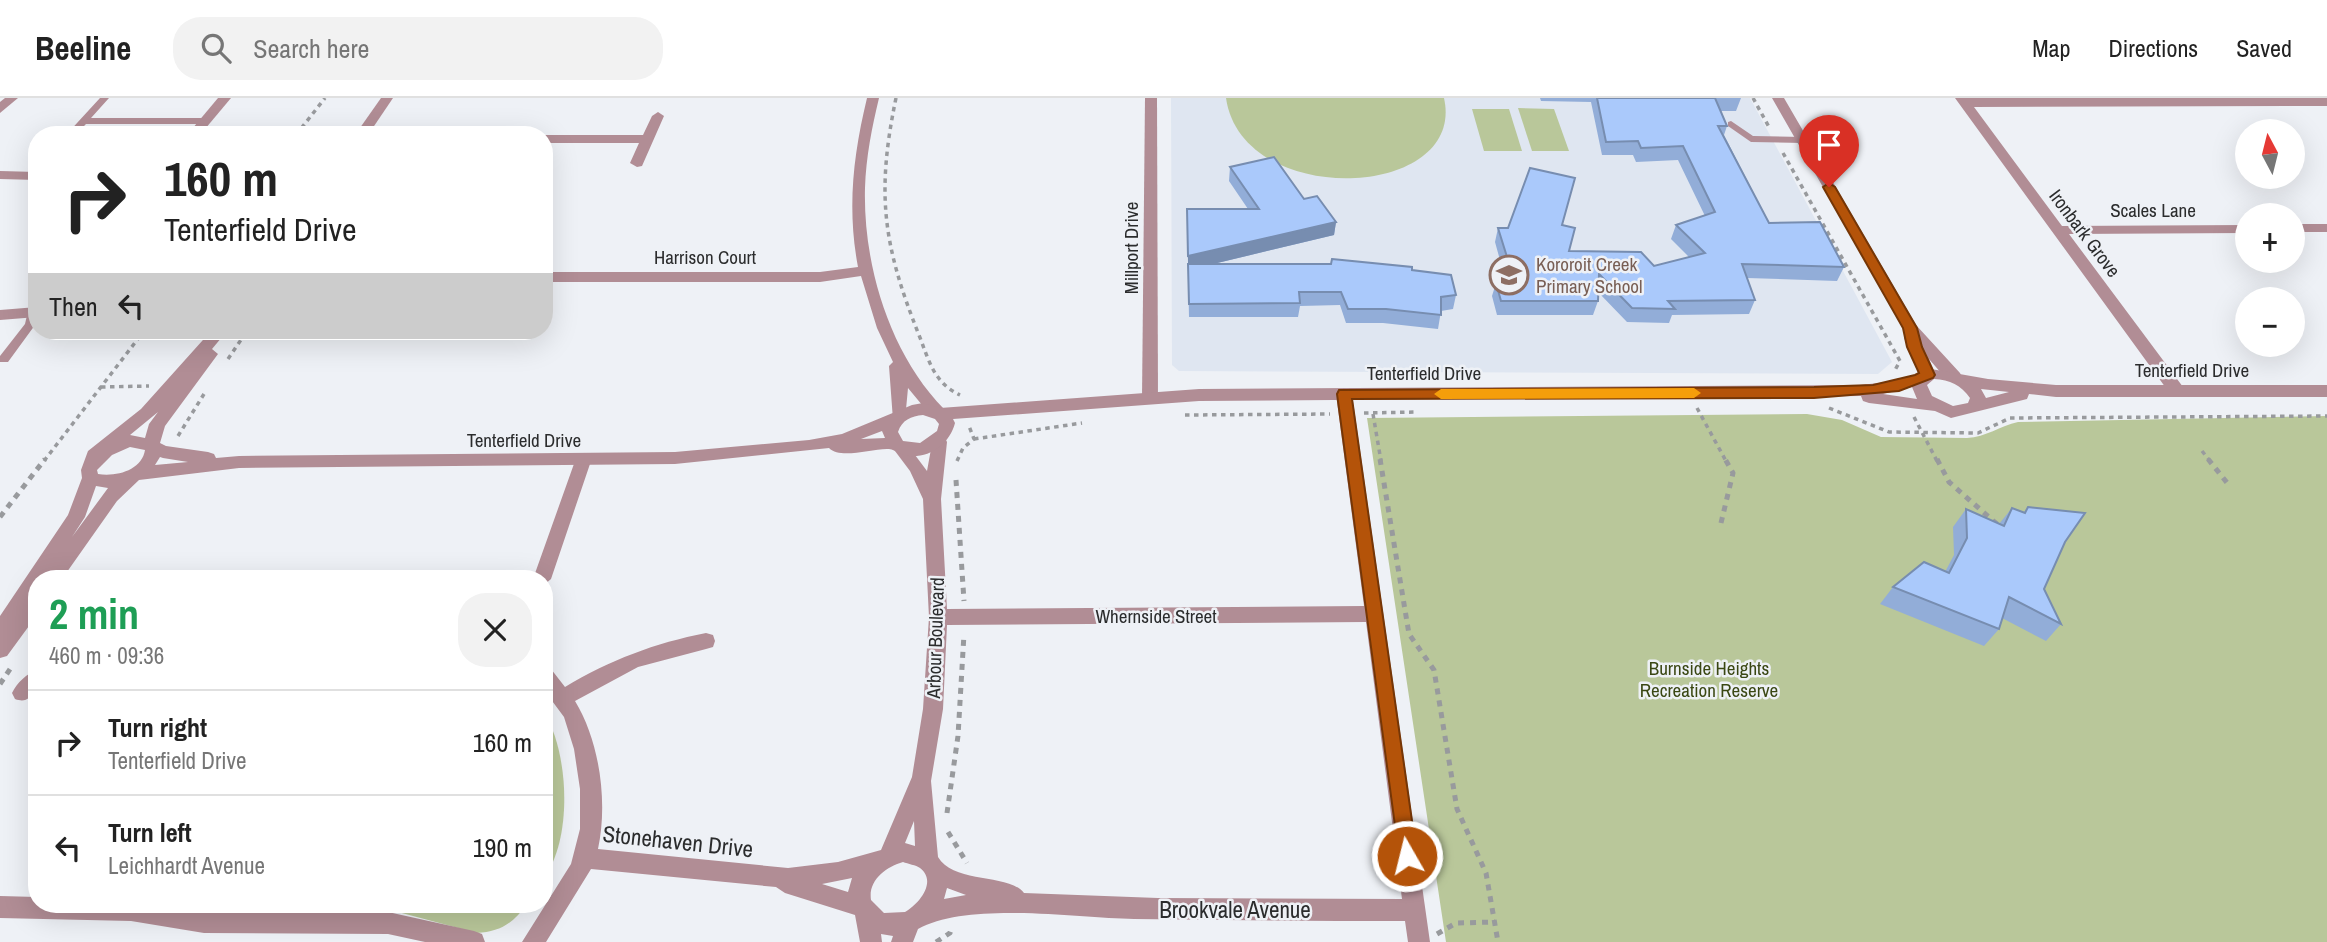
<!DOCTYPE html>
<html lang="en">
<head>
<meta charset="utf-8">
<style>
	body { margin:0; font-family:"Archivo Narrow",sans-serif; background:#f2f2f2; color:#222; height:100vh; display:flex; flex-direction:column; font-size:26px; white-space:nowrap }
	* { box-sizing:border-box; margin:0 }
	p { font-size:23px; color:#767676 }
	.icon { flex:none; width:38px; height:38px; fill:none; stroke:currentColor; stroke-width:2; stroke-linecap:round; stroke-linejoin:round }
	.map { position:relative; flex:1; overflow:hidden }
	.drawer { position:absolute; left:28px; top:472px; width:525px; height:343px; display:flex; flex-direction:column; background:#fff; border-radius:28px; box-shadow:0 7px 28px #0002 }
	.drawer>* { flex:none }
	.guide { position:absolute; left:28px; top:28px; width:525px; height:214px; border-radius:28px; box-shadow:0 7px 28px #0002; background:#fff; color:#222; overflow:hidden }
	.needle { width:46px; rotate:353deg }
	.tools { position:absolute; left:2235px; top:21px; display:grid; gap:14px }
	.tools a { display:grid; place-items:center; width:70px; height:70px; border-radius:50%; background:#fff; box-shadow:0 7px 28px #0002; font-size:35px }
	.pin { position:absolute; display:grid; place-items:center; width:60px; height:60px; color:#fff; margin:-72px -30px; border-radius:50% 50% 50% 0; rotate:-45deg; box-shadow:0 0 7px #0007 }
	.pin .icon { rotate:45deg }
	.me { position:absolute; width:77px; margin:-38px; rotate:352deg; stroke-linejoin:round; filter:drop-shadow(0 0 5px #0008) }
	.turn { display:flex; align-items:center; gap:24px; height:147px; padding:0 21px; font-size:32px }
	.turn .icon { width:91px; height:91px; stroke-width:2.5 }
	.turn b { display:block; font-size:49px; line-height:60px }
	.then { display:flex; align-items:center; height:66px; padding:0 21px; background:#0003; gap:14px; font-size:26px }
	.round { display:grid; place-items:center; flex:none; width:74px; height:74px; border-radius:28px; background:#f2f2f2 }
	.overview { display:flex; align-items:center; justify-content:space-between; height:119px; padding:0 21px }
	h1 { font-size:42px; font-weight:800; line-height:52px; color:#1e9e55 }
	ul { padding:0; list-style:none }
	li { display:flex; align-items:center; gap:21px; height:105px; padding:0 21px; border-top:2px solid #e0e0e0 }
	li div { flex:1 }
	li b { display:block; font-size:26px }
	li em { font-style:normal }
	header { display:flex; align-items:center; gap:42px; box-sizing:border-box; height:98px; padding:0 35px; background:#fff; border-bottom:2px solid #e0e0e0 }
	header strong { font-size:33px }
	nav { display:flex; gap:38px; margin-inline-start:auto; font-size:24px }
	.search { width:490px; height:63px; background:#f2f2f2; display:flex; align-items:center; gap:18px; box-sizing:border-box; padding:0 24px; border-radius:28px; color:#767676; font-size:26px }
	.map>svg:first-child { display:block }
	.built { fill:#dfe6f1 }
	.green { fill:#b9c79a }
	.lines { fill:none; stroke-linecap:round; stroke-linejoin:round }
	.path-far1 { stroke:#989a9d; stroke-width:3.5; stroke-dasharray:4.5 4.5; stroke-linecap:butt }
	.path { stroke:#989a9d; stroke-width:5; stroke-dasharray:6 6; stroke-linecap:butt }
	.service { fill:#b18d95; fill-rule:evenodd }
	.minor { fill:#b18d95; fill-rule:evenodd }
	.tertiary { fill:#b18d95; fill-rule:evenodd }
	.wall { fill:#92add8 }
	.shaded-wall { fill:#778db0 }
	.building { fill:#aac9fb; stroke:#778db0; stroke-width:2 }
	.route { fill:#b45309; stroke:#753606; stroke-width:2 }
	.slow { fill:#f59e0b }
	.labels { text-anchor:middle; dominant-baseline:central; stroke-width:5; stroke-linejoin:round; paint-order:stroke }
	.street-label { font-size:19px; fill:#2b2c2d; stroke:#eef1f6 }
	.education-label { font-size:19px; fill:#785e54; stroke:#eef1f6; text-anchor:start }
	.park-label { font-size:19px; fill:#3a4713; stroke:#eef1f6 }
	.near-street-label { font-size:23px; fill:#2b2c2d; stroke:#eef1f6 }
</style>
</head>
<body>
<header>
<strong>Beeline</strong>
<div class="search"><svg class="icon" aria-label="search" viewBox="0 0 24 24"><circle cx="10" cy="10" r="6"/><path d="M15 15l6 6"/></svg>Search here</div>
<nav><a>Map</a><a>Directions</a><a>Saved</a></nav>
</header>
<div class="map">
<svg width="2327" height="844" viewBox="0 0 2327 844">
	<rect width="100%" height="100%" fill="#eef1f6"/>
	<polygon class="built" points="1171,0 1750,0 1892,264 1878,276 1179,273 1172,267"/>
	<g class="green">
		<path d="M 1226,0 L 1444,0 C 1467,102 1242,112 1226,0 Z"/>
		<polygon points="1518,10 1554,11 1569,53 1532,53"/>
		<polygon points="1472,11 1509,11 1522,53 1484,53"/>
		<path d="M 1807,316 L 1842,322 L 1881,339 L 1967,340 C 1986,339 2000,328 2018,324 L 2327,318 L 2327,844 L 1446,844 L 1367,320 Z"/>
		<path d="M 544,614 C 569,655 573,740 544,780 Z"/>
		<path d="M 351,807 L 526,807 C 514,825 499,834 477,835 L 398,814 L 348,813 Z"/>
	</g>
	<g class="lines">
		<g class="path-far1">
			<path d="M 896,0 C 876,96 883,147 919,237 C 929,263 934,285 960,297"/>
			<polyline points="1753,0 1769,29"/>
			<polyline points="296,37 325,0"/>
			<polyline points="1783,55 1900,263 1895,272"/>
			<polyline points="228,261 247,233"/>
			<polyline points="101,289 149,288"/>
			<polyline points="1697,310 1726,363"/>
			<polyline points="1829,310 1889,334 1978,335 2010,320 2327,318"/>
			<polyline points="1364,315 1418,314"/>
			<polyline points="1373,316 1381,363"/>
			<polyline points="1185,317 1330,316"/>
			<polyline points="1914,319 1937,363"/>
			<polyline points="178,338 204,296"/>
			<polyline points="974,341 1082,325"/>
			<polyline points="2202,353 2210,363"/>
			<polyline points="44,363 144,233"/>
			<polyline points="957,363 963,350 974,341 969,328"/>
		</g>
		<g class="path">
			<polyline points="1380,361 1409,536 1434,572 1457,711 1486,775 1498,844"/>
			<polyline points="1937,361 1949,384 1998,427"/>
			<polyline points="2208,361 2228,386"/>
			<polyline points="956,382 964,503"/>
			<polyline points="0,419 45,361"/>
			<polyline points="1721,425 1733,375 1725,361"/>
			<polyline points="0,586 12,568"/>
			<polyline points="947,715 958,638 964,536"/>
			<polyline points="948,734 967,765"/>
			<polyline points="1437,836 1456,825 1495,824"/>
			<polyline points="936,844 950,835 952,828"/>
		</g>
		<g class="service">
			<polygon points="100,0 109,0 91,20 205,20 210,23 205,26 86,26 75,37 66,37"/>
			<polygon points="1731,23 1753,38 1803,39 1808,42 1803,45 1751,44 1728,28 1728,24"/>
			<polygon points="32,212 37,214 35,227 8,264 0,264 0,258 25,226 28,213"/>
		</g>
		<g class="minor">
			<polygon points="5,0 18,0 0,15 0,4"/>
			<polygon points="218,0 231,0 200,37 187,37"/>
			<path d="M 867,0 L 879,0 C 872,29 866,59 865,90 C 863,166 889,255 944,311 L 946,315 L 944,319 L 932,319 L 908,290 L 905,322 L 893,322 L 889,268 L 893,264 L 877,230 L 861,178 L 820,184 L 544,184 L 544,174 L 820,174 L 858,169 C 847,111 853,58 867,0 Z"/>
			<polygon points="1145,0 1157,0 1158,300 1150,306 1142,300"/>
			<polygon points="1772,0 1784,0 1916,227 1960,275 1962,279 1960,283 1948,283 1929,261 1936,277 1934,281 1922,281 1904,240 1907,236"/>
			<polygon points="1955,0 2327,0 2327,8 1974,9 2062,128 2247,127 2247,135 2069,136 2183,289 2185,293 2183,297 2171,297"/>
			<polygon points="658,14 664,18 642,68 637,69 630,65 639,45 544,45 544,37 643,37 652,18"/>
			<polygon points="0,73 37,74 37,82 0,81"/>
			<rect x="2292" y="126" width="35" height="8"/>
			<polygon points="37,209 37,219 0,222 0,212"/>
			<path d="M 1344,290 L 1352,296 L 1430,844 L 1408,844 L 1405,823 C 1315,823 1224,822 1134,821 C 1077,820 968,803 918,831 L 913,844 L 891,844 L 893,838 L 881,836 L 882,844 L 860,844 L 855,817 L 785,795 L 776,789 L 591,771 L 546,844 L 522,844 L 571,766 L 580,731 L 580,691 L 574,651 L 564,619 L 544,592 L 544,569 L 551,571 L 565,589 C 610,562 655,545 706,535 L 713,537 L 715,543 L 713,549 L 706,551 L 638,569 L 575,603 C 600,644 608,705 598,751 L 788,770 L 838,764 L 881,752 L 912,679 L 923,611 L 929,519 L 923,401 L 910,373 L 892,349 L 894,345 L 906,345 L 927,373 L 933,340 L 945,340 L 947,344 L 941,401 L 947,511 L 1364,508 L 1336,296 ZM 1366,524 L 1402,801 L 1158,800 L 1024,795 C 1008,775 954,786 938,759 L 931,683 L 943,611 L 947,527 ZM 914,723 L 915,748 L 905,745 ZM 903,764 C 908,766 916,767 920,770 C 938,784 918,807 905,814 L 884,815 L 871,802 C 868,782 886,769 903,764 ZM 852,780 L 848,794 L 822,786 ZM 947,790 L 966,797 L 944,801 Z"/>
			<polygon points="583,357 591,363 551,481 544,487 544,481 533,481 575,363"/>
			<path d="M 37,572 L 37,593 C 29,600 26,605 15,601 L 12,595 C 17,585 27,575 37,572 Z"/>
			<polygon points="0,798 37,799 37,807 164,807 204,813 388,814 474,833 482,836 485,844 425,844 388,836 204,835 131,823 0,820"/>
		</g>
		<g class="tertiary">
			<polygon points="381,0 393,0 368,37 355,37"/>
			<path d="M 211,233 L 227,233 L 212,251 L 218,256 L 165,328 L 160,345 L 166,348 L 208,354 L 214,356 L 216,360 L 239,358 L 675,354 L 809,342 L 842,336 L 912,307 L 923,305 L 940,310 L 1199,291 L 1860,287 L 1897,283 L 1931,271 L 1988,281 L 2056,287 L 2327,287 L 2327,299 L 2056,299 L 2029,296 L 2027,301 L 1951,320 L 1935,313 L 1869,305 L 1863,303 L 1861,298 L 1199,303 L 953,321 L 955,325 C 950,345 931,360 909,358 C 902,358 896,352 889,351 C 872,350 841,362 829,350 L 675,366 L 239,370 L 139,382 L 117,403 L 62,481 L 37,481 L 34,496 L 37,496 L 37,517 L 7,558 L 0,560 L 0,518 L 68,417 L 82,380 L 81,372 L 88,353 L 141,311 ZM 1934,281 C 1950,282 1961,287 1970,300 L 1968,305 L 1953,308 L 1932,298 L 1927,287 ZM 1912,289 L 1917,301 L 1883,296 ZM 1981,291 L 2009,294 L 1986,300 ZM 158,314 L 149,326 L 145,340 L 130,337 ZM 923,317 L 935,321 L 939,326 L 937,333 L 920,345 L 903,343 L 898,334 C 902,322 911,318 923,317 ZM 882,333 L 885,340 L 861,341 ZM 130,349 L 145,352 C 142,372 117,379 98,376 L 97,372 L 112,357 ZM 160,359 L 163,360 L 188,364 L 155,367 ZM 96,388 L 108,390 L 72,439 L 85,419 Z"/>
		</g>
	</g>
	<g class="wall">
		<polygon points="1540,0 1741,0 1736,13 1721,13 1727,28 1724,37 1769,125 1844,169 1837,183 1747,180 1755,202 1749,216 1672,217 1669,225 1627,224 1598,194 1598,203 1593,217 1497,217 1492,198 1500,172 1503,173 1495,144 1498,130 1562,127 1569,153 1654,168 1689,159 1671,141 1676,127 1705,118 1678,62 1636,64 1633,57 1602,57 1591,4 1541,3"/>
		<polygon points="1230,69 1304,101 1336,124 1334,137 1213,166 1412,172 1456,197 1453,211 1441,213 1438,231 1383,225 1346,225 1340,207 1300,208 1298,219 1189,219 1187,111 1248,111 1229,83"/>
		<polygon points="2028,409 2065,444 2044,491 2061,526 2046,543 2002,520 1999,531 1984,548 1880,506 1893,489 1945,474 1954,457 1953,429 1966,411 1999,426 2012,410 2024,414"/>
	</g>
	<polygon class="shaded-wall" points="1336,124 1334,137 1188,172 1188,158"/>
	<g class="building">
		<polygon points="1597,0 1715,0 1727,28 1718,28 1769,125 1820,124 1844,169 1742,166 1755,202 1668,203 1675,211 1632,210 1599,176 1598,203 1501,203 1496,185 1504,185 1500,172 1512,175 1498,130 1508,130 1530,70 1575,80 1562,127 1575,130 1569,153 1641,154 1654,168 1705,155 1676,127 1715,114 1683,48 1641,50 1638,43 1606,44"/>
		<polygon points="1274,59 1304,101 1317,98 1336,124 1188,158 1187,111 1259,111 1230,69"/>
		<polygon points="1332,161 1412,169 1412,172 1451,177 1456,197 1441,199 1441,217 1386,211 1348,211 1341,194 1299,194 1300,205 1189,206 1188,166 1331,166"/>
		<polygon points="2028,409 2085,415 2065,444 2044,491 2061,526 2009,499 1999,531 1893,489 1924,464 1949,475 1967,440 1966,411 2004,428 2012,410 2025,415"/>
	</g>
	<polygon class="route" points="1829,85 1835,89 1917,230 1922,249 1935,277 1933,280 1899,293 1814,300 1352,301 1417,758 1414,765 1407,767 1400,765 1337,296 1339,292 1814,289 1873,287 1915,277 1919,275 1907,249 1903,230 1823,89"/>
	<polygon class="slow" points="1694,290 1701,295 1694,300 1441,301 1434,296 1441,291"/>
	<defs>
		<symbol id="school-ring" viewBox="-11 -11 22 22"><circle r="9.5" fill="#eef1f6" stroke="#8d6e63" stroke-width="1.5"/><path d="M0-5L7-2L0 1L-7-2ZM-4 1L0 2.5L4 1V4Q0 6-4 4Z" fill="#8d6e63"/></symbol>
	</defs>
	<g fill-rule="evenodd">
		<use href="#school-ring" x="1487" y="155" width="44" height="44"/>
	</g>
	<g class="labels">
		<g class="street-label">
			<text x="2153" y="112">Scales Lane</text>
			<text transform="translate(2085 135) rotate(53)">Ironbark Grove</text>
			<text transform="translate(1131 150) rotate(-90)">Millport Drive</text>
			<text x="705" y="159">Harrison Court</text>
			<text x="2192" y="272">Tenterfield Drive</text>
			<text x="1424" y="275">Tenterfield Drive</text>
			<text x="524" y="342">Tenterfield Drive</text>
			<text x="1156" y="518">Whernside Street</text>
			<text transform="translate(935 540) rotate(-88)">Arbour Boulevard</text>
		</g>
		<g class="education-label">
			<text x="1536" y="166">Kororoit Creek<tspan x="1536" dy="22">Primary School</tspan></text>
		</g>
		<g class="park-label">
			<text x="1709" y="570">Burnside Heights<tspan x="1709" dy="22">Recreation Reserve</tspan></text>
		</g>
		<g class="near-street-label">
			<text transform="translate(678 743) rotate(6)">Stonehaven Drive</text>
			<text x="1235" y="811">Brookvale Avenue</text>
		</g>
	</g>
</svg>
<div class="tools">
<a><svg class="needle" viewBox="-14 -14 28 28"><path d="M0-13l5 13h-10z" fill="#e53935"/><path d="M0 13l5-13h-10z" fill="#767676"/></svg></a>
<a>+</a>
<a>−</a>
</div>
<div class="pin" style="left:1829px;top:89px;background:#d93025"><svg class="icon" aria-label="arrive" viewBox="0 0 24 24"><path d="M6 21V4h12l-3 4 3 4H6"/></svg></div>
<svg class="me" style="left:1407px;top:758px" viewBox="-20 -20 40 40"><circle r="17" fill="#b45309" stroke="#fff" stroke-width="3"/><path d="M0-11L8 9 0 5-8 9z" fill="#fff"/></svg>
<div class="guide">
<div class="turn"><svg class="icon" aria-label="right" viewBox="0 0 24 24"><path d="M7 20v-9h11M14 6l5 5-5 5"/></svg><div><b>160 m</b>Tenterfield Drive</div></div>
<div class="then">Then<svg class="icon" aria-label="left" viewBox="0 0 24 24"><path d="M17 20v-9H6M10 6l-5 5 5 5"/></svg></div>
</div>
<section class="drawer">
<div class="overview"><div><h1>2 min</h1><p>460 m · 09:36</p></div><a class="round"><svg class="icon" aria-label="close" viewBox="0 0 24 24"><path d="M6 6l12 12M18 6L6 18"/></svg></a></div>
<ul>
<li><svg class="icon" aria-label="right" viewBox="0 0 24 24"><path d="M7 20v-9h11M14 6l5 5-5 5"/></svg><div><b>Turn right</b><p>Tenterfield Drive</p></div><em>160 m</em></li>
<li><svg class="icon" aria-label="left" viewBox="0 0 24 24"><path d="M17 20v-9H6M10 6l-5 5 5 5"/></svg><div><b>Turn left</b><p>Leichhardt Avenue</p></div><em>190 m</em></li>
</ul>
</section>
</div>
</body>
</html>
